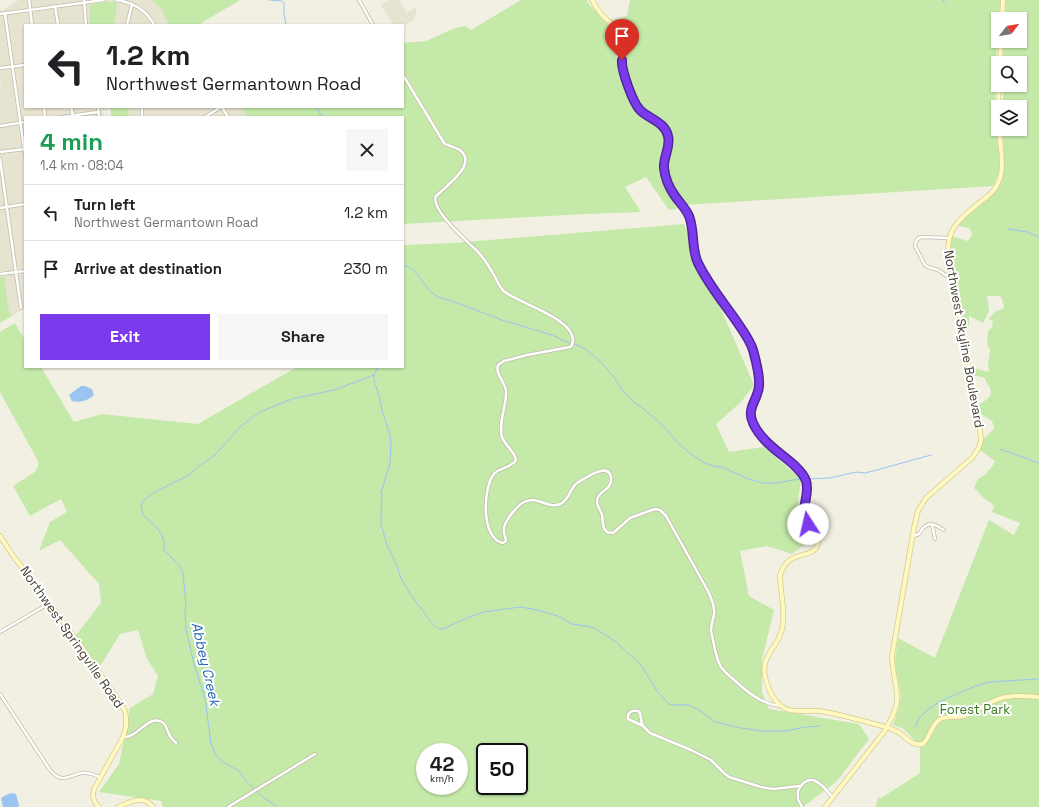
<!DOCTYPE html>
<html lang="en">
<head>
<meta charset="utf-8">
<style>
	body { margin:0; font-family:"Space Grotesk",sans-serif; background:#f6f6f6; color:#202124; height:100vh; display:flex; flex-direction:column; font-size:15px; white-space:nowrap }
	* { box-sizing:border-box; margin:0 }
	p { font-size:13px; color:#757577 }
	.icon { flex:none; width:22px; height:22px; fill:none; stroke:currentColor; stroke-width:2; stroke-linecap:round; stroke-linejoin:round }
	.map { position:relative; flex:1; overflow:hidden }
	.details { position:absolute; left:24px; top:116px; width:380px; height:252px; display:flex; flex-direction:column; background:#fff; border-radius:0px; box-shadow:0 1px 3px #0004 }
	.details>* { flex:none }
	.top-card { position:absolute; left:24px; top:24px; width:380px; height:84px; border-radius:0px; box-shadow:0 1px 3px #0004; background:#fff; color:#202124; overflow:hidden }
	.needle { width:26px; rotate:59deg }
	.tools { position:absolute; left:991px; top:12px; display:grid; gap:8px }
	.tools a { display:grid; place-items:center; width:36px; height:36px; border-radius:0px; background:#fff; box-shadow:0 1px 3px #0004; font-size:20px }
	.speed { position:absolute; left:416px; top:743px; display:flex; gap:8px; font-size:20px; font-weight:700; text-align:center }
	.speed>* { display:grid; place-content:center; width:52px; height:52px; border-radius:50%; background:#fff; box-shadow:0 1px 3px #0004; line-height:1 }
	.speed small { font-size:10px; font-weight:400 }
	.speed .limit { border:2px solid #111; border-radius:6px; background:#fff; color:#111 }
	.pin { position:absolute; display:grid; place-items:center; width:34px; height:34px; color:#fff; margin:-41px -17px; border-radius:50% 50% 50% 0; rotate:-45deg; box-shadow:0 0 4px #0007 }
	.pin .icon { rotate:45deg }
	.me { position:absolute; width:44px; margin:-22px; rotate:350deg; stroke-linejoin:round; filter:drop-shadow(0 0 3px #0008) }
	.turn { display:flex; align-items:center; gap:14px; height:84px; padding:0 16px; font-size:18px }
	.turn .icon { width:52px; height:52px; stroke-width:2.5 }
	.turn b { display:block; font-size:28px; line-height:34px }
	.round { display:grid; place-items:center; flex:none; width:42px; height:42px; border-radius:0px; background:#f6f6f6 }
	.overview { display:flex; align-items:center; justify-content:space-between; height:68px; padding:0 16px }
	h1 { font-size:24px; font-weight:700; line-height:30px; color:#1e9e55 }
	.action { display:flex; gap:8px; margin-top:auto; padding:8px 16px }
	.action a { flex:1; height:46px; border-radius:0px; background:#7c3aed; color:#fff; font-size:16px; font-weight:700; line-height:46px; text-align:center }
	.action a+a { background:#f6f6f6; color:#202124 }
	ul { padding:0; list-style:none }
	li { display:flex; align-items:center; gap:12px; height:56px; padding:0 16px; border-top:1px solid #e0e0e0 }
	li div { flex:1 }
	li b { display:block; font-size:15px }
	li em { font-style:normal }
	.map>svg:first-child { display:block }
	.residential { fill:#e7e3d1 }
	.green { fill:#c4e9a9; fill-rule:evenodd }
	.water { fill:#9bc4f3 }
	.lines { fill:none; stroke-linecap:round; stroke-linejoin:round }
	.stream { stroke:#9bc4f3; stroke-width:1 }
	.street-casing { stroke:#c1bca8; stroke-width:4 }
	.secondary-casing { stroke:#d4cc90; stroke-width:5.5 }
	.street { stroke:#fff; stroke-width:2.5 }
	.secondary { stroke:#fff8c0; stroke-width:4 }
	.route-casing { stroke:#51269a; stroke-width:10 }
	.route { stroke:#7c3aed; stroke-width:7 }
	.labels { text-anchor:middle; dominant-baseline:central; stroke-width:4; stroke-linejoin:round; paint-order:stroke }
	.street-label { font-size:13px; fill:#444033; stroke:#fff }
	.park-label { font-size:13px; fill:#397824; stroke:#fff }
	.water-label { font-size:14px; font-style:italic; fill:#2867b5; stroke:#fff }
</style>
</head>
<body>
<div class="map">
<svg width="1039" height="807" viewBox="0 0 1039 807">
	<rect width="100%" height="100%" fill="#f2f0e3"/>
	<g class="residential">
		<polygon points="19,0 151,0 160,7 169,25 113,25 117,2 112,2 89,5 90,25 25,25 25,107 102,107 104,117 25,117 25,308 12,316 9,311 3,271 0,271 0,85 1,85 0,77 0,10 3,10"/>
		<polygon points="389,0 399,0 407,13 417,6 416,14 414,20 408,24 395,25 392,23 381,5"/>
		<polygon points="128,107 241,107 247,117 180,117 180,116 175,117 129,117"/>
	</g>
	<g class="green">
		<polygon points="151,0 240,0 198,25 169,25 160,7"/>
		<path d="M 521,0 L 587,0 L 589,4 C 601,17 615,30 621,47 L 616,56 C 621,71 626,97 636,109 C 639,112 643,117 647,119 C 653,124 662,127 665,135 C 669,144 662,153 662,162 C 662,180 670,194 679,208 L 669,210 L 646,177 L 625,187 L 641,212 L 585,214 L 403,224 L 403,117 L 247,117 L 241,107 L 403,107 L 403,43 L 426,41 L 455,28 L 466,26 L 471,30 Z"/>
		<polygon points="630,0 1000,0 999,19 998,19 994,122 999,151 999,172 993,186 684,205 672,182 667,170 673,139 671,129 663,122 646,111 638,104 626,74 625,63 628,43 623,33 612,22 627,16"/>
		<path d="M 1006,0 L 1039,0 L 1039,807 L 875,807 L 879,797 L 881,798 L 920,773 L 920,743 L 916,742 L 904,729 L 893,725 L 899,708 L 901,697 L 895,662 L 898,638 L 935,658 L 989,520 L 1014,535 L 1020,523 L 992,512 L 994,506 C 991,502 987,501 984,498 C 980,495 978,491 974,488 L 978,479 C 986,475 991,469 995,461 L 980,450 L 983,439 L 993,430 L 994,427 L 992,421 L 981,414 L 979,404 C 986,401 995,395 989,386 C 987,383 986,382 985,378 L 973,375 L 972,369 L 974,368 C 979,369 984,371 989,372 L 988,364 L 990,350 L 987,344 L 988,331 L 992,327 L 993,322 L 992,320 L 990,320 L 989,318 L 995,312 L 1004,308 L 1002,299 L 1000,296 L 987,296 L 989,311 L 983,323 L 969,316 L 969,327 L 965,329 L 964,328 L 950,250 L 950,242 L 952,236 L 967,241 L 971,237 L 972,233 L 969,228 L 959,226 L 959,224 L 967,216 L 994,193 L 1001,183 L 1004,171 L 1003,129 L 1020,129 L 1020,107 L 1003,107 L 1003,85 L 1020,85 L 1020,63 L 1003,63 L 1004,41 L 1020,41 L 1020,19 L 1005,19 Z"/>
		<polygon points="107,2 117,2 116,14 113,25 90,25 89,5"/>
		<polygon points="108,107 128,107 129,117 111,117 111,111"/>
		<path d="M 684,224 L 754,385 L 741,402 L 716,424 L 729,452 L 764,447 L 801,479 L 797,512 L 811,540 L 792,554 L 767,546 L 740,551 L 749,596 L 774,610 L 762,659 L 762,693 L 769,709 L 859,724 L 869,739 L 837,781 L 803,807 L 163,807 L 161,801 L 99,792 L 119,764 L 130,708 L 153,694 L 158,676 L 147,659 L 138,630 L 120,634 L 99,668 L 76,635 L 101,603 L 99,584 L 60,540 L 39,551 L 50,522 L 67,512 L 61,499 L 30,516 L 13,486 L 35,472 L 39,463 L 0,392 L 0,332 L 15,323 L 25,340 L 25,367 L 41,367 L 74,422 L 102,414 L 198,424 L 297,367 L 403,367 L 403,245 L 453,243 ZM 425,752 L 459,752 L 459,786 L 425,786 ZM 485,752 L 519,752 L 519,786 L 485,786 Z"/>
		<polygon points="4,276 9,311 12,316 0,323 0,277"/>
	</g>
	<g class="water">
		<path d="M 81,386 L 85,386 L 92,389 L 94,395 C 88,401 79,403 72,401 L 69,395 Z"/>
		<polygon points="12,793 16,794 19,805 18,807 3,807 1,798 6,795"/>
	</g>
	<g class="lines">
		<g class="stream">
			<polyline points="269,0 282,1 284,3 284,13 286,25"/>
			<polyline points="942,0 945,2"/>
			<polyline points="315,107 323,117"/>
			<polyline points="1008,229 1027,232 1039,237"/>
			<polyline points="403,265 411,268 416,273 430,291 438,297 452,301 502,320 552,335 567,342 580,346 588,351 603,364 613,376 623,391 635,403 651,415 667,430 679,444 691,454 705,463 713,466 722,467 746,478 763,483 776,483 793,480 803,479"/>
			<polyline points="403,306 403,308"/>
			<polyline points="378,367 374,375 374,380 379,395 382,411 390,435 391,445 390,463 381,493 382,495 381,514 381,524 387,545 397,566 401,578 410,594 424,612 428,619 438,629 443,629 467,618 484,612 505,609 521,607 537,610 558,616 572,624 586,626 594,628 615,641 641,665 657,691 664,699 669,704 674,705 689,705 702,712 715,722 741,728 761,731 785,731 806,727 820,726"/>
			<polyline points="1000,449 1039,463"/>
			<polyline points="806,479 830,478 856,472 865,473 873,471 931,455"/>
			<polyline points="915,727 919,718 930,708 941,701 973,687 989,682 1039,679"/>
			<polyline points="277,807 260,795 247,782 239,771 223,762 217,757 211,744 205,698 194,664 186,629 185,613 186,605 183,573 179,565 164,550 164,542 162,535 157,528 143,515 141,506 143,501 153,493 189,475 200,465 215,455 241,426 260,412 292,399 334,390 374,375"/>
		</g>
		<defs>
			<g id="street">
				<polyline points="29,0 32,25"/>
				<polyline points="84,0 86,25"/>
				<path d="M 116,0 C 132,2 147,10 154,25"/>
				<polyline points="359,0 373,25"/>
				<polyline points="55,6 58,25"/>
				<polyline points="0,14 104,0"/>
				<polyline points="5,14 25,155"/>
				<polyline points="127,25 132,4"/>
				<polyline points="0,68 25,65"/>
				<path d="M 403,75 L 444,143 C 449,147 457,147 461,151 C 477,165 445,187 436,196 C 430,209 465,239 474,248 C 483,256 489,266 495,277 C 498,282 500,289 505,292 C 520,304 581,320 572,345 L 570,347 L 527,355 L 504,361 L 498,365 C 495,375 505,381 506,391 C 507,406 498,421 502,437 C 505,446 515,451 516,460 C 511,469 498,467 493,475 C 483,490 481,539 503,543 L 506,541 C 506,537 503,533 504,529 C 504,521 518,505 524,502 C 527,501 530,500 533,500 C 542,501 551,508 560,504 C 569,501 570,488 577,483 C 584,479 605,464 610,474 C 612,478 611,483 609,486 C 606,491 600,492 598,497 C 597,499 597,501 597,503 C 598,507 601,511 602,515 C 603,519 602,526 605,530 C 607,533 610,533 613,533 L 630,518 L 649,511 L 655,509 L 660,510 L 666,516 L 708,591 C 711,598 715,605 714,614 C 713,620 711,625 711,631 C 714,642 715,657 721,667 C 724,671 728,675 732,678 C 746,691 761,704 780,706"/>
				<polyline points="44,107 45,117"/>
				<polyline points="71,107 73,116"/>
				<polyline points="98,107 99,117"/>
				<polyline points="105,107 105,108"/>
				<polyline points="222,107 228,117"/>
				<polyline points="62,117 98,112"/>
				<polyline points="142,117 142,107"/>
				<polyline points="205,117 221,107"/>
				<polyline points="0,126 25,122"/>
				<polyline points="0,152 25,149"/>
				<polyline points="0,159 21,308"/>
				<polyline points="0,208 25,204"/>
				<polyline points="949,238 920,237 916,241 915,246 925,265 928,267 938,270 953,280"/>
				<polyline points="0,274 25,271"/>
				<polyline points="932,524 935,539"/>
				<polyline points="913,536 919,534 923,528 929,524 935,525 944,530"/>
				<polyline points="0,632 50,603"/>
				<path d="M 0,694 L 50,770 C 62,784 67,776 82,773 C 88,772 94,775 100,777"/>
				<path d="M 643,726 L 628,719 C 627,712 632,710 638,711 L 640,713 L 642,724 L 644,727 L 650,733 L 691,750 L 711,760 L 723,772 L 729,777 L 761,787 L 773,789 L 800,786"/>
				<path d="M 123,737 C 137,739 148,714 162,722 C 167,725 167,731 170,736 C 171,738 174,741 176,743"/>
				<polyline points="228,807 315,754"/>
				<path d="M 802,807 L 798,799 L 798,791 C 809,769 823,785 832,797"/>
			</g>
			<g id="secondary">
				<path d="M 592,0 C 595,5 598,11 602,15 C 609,22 622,31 624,40 C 627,49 622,55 622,64 C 622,73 633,102 639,109 C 647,119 664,121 668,134 C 672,146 663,158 665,170 C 666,179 670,188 675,196 C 680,203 687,210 690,219 C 695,233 692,249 698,263 L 746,336 C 753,348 761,375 758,389 C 756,400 748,409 752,421 C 759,440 784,456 798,469 C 810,482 807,489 805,504 C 804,508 803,512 804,516 C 806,527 822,534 817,546 C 811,560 789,548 780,575 C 780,591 785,608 783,624 C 780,651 754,654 769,689 C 772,697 778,705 786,709 C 796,713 808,710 819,711 C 835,713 851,718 867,722 C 877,725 889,727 898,732 C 904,735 909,743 916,744 C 919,745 921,745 924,743 C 930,736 932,725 939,720 C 946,715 956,718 963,716 C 975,713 985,704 996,700 C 1009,694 1025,696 1039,697"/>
				<polyline points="1002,19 1003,0"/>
				<polyline points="1000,63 1001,41"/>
				<polyline points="998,107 999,85"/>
				<path d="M 0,536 L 14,557 L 38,588 L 83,649 L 119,701 L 125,711 L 126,717 L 126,727 L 123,737 L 94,789 C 92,796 93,802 99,807"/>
				<path d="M 118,807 C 130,802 143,794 153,807"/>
				<path d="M 825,807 L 884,732 C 890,721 899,707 897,694 C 896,681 892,669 892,656 L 914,528 L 918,511 L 926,498 L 973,457 L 979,447 L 981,440 L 980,429 L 949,257 C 944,228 963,216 983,200 C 990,195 996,189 999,181 C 1005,167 1000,145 999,129"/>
			</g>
		</defs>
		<use href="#street" class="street-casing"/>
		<use href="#secondary" class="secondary-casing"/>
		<use href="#street" class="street"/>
		<use href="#secondary" class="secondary"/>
	</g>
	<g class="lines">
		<defs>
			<path id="route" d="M 622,60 C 621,70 633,103 640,110 C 649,119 665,122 668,136 C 671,147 663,157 664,168 C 665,178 670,189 675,196 C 680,203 686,209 689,216 C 695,231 691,249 698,263 C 708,284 724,303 737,322 C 743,331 750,340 753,350 C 756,361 760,375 759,386 C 758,400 746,408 753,423 C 761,441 779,452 793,464 C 798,469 804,474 806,481 C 811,495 798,510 808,524"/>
		</defs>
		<use href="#route" class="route-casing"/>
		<use href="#route" class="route"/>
	</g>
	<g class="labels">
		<g class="street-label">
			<text transform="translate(964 339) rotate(80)">Northwest Skyline Boulevard</text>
			<text transform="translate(72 637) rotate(55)">Northwest Springville Road</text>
		</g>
		<g class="park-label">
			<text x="975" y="709">Forest Park</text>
		</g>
		<g class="water-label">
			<text transform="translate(206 664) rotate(77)">Abbey Creek</text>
		</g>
	</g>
</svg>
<div class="tools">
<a><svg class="needle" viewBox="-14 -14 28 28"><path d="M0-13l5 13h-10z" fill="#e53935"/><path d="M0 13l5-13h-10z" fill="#757577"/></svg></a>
<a><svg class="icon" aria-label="search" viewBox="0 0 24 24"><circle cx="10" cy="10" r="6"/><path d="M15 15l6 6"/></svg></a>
<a><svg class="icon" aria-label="layers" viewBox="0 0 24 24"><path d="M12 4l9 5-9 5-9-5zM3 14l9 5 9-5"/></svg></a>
</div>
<div class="speed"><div>42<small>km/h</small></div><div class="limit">50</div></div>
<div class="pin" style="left:622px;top:60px;background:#d93025"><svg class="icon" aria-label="arrive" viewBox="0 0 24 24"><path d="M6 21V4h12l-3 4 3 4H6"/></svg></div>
<svg class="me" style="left:808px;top:524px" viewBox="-20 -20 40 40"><circle r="19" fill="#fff"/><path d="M0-13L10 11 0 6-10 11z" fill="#7c3aed"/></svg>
<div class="top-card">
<div class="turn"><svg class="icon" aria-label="left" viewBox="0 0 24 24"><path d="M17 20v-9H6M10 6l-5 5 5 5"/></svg><div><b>1.2 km</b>Northwest Germantown Road</div></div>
</div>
<section class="details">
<div class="overview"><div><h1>4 min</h1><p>1.4 km · 08:04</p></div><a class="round"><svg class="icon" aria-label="close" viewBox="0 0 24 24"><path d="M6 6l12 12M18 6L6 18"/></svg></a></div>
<ul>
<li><svg class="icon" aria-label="left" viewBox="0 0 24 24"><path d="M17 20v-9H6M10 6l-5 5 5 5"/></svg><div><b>Turn left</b><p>Northwest Germantown Road</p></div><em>1.2 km</em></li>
<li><svg class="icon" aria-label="arrive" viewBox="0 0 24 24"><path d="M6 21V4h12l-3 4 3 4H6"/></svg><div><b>Arrive at destination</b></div><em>230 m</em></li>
</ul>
<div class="action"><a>Exit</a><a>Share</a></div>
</section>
</div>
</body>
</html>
